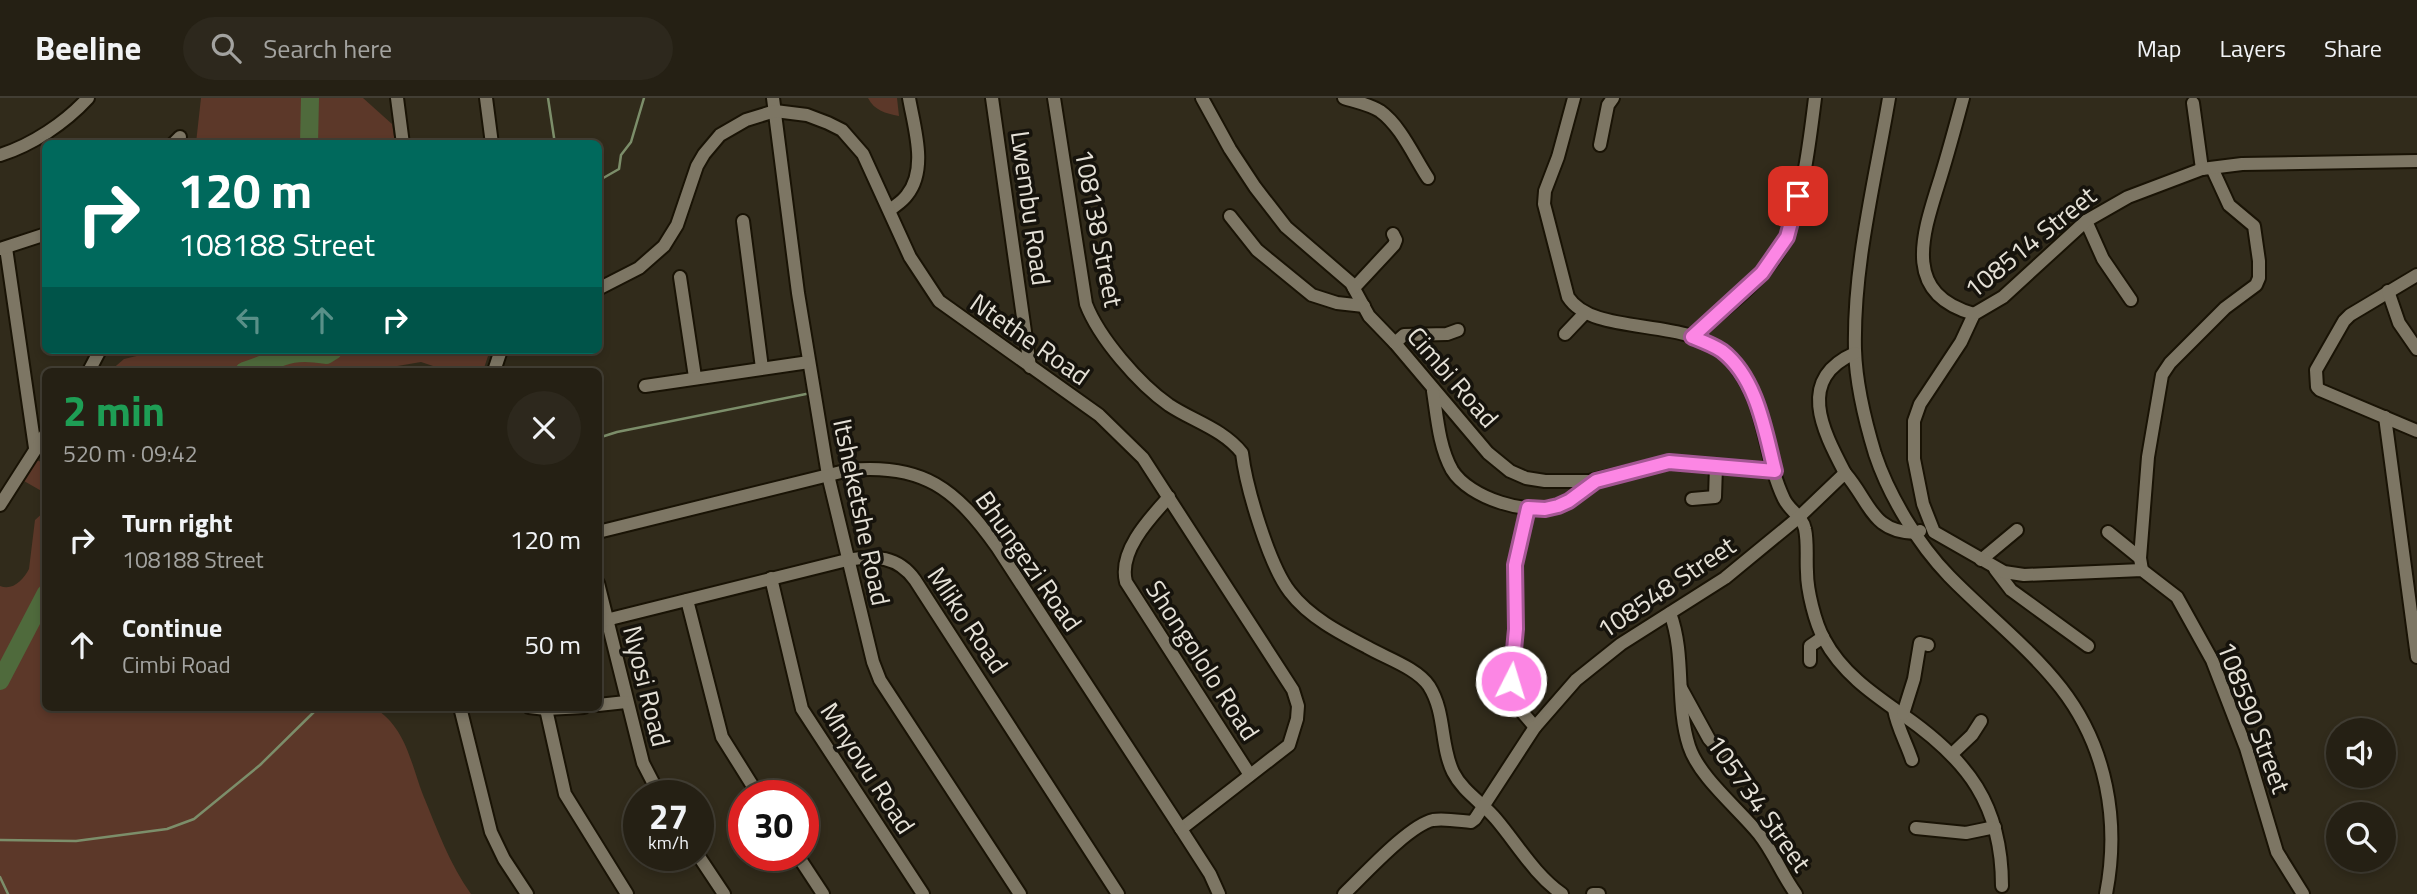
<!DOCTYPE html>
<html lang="en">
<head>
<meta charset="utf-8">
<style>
	body { margin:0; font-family:"Titillium Web",sans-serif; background:#2d281d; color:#f1f3f6; height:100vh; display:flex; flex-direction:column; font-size:26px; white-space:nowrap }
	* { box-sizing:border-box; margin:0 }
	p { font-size:23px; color:#a3a3a0 }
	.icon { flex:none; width:38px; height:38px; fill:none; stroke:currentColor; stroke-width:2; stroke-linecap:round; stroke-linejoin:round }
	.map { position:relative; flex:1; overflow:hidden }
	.sheet { position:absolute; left:42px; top:270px; width:560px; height:343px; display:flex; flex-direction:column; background:#252014; border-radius:10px; box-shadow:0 4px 10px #0003,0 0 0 2px #423e34 }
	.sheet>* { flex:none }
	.guide { position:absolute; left:42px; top:42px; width:560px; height:214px; border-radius:10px; box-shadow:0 4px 10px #0003,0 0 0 2px #423e34; background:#00695c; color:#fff; overflow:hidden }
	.buttons { position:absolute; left:2326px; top:620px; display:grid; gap:14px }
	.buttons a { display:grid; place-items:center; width:70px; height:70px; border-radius:50%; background:#252014; box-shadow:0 4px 10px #0003,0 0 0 2px #423e34; font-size:35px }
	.speed { position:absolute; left:623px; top:682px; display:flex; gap:14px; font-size:35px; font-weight:700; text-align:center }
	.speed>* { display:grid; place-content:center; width:91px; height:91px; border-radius:50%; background:#252014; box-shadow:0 4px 10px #0003,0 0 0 2px #423e34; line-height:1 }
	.speed small { font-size:18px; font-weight:400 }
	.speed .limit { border:10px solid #d22; background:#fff; color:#111 }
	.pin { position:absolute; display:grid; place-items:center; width:60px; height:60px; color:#fff; margin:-30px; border-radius:14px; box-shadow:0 4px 10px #0006 }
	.me { position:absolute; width:77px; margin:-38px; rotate:5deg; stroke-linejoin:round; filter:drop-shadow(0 0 5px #0008) }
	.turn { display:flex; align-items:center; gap:24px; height:147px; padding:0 21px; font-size:32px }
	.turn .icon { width:91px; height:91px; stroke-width:2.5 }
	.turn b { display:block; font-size:49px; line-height:60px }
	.lanes { display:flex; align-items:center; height:66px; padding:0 21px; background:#0003; justify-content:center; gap:35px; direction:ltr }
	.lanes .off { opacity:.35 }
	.round { display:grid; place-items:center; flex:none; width:74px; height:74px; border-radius:37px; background:#2d281d }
	.headline { display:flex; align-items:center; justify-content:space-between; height:119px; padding:0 21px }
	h1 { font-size:42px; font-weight:700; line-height:52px; color:#1e9e55 }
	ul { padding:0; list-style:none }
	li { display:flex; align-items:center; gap:21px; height:105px; padding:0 21px }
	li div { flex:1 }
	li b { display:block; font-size:26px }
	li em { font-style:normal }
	header { display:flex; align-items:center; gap:42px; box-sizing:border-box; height:98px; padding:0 35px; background:#252014; border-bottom:2px solid #423e34 }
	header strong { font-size:33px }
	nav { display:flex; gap:38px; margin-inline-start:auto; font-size:24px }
	.search { width:490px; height:63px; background:#2d281d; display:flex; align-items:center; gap:18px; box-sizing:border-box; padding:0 24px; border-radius:38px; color:#a3a3a0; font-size:26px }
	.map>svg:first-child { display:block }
	.green { fill:#5c3829 }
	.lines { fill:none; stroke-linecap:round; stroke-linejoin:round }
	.stream { stroke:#7c8e6a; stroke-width:2.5 }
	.river { stroke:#4f6a3c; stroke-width:18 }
	.minor-casing { stroke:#191305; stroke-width:16 }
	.minor { stroke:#7d7664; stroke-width:12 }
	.route-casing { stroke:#a45794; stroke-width:18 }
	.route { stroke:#fc86e4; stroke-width:12 }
	.labels { text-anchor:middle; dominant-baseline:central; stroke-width:7; stroke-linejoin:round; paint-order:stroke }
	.street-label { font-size:26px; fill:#e5e1d7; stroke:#16130c }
</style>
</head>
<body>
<header>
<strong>Beeline</strong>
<div class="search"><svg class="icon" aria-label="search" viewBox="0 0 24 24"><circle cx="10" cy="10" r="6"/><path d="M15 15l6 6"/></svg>Search here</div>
<nav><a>Map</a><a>Layers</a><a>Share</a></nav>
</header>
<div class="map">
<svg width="2417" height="796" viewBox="0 0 2417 796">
	<rect width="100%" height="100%" fill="#312b1b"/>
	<g class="green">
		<polygon points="201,0 363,0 392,26 395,45 196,45"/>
		<path d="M 868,0 L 897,0 L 899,18 C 885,15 875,13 868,0 Z"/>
		<polygon points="162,252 490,252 483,273 448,273 421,264 380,271 354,273 110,273 124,261"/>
		<polygon points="35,361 45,366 45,395 24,383"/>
		<path d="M 45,413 L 46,609 L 373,609 C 406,629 410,663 423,697 C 437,731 450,767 471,796 L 0,796 L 0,488 C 13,493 23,482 29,471 L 35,422 Z"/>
	</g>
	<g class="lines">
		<g class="stream">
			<polyline points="548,0 555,46"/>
			<polyline points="598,83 619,71 621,57 631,44 644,0"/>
			<polyline points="598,340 617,334 806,296"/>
			<polyline points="0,742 76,743 167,731 194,721 260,667 319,609"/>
			<polyline points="0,779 8,796"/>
		</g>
		<g class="river">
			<polyline points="309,46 310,0"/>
			<path d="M 244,273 C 280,262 285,250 326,257 L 334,252"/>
			<polyline points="0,583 46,495"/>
		</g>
		<defs>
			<g id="minor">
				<polyline points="397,0 403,46"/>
				<polyline points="486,0 492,46"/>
				<polyline points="773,0 798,195 828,377 873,564 880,582 1020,796"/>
				<polyline points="992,0 1030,269"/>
				<path d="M 1054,0 L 1086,206 C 1099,240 1139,286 1169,307 C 1193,323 1223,331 1242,355 C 1246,389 1269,467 1290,494 C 1309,519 1340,535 1367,549 C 1386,560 1417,570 1429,588 C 1446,615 1440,647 1453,674 C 1463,694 1483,705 1496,721 C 1518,747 1534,776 1562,796"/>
				<polyline points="1202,0 1230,51 1255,89 1286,129 1351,185 1369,218 1395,245 1488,355 1510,373 1526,380 1545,383 1589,383 1669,364 1775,373"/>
				<path d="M 1344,0 C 1356,4 1369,6 1380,13 C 1401,28 1414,59 1428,80"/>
				<path d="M 1574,0 L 1558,59 L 1545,93 L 1544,106 L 1568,199 C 1594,240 1690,217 1728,259 C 1769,304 1761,353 1784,401 C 1789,412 1803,419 1805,431 C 1808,445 1806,460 1807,474 C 1807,492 1815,525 1824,541 C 1842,575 1873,596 1903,617 C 1968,662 2002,707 2002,788"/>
				<path d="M 1889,0 C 1875,83 1853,168 1855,252 C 1856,286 1865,323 1875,356 C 1889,398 1918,446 1949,478 C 1985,515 2029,549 2061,590 C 2107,649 2120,724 2106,796"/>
				<path d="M 1963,0 C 1956,26 1949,52 1941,78 C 1924,133 1899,195 1974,216"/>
				<polyline points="2193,5 2202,71"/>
				<polyline points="173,46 180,39"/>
				<polyline points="1600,47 1608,7 1613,0"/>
				<path d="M 0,57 C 32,47 65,25 88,0"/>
				<path d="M 890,112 C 896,107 903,103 907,97 C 928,71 914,29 909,0"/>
				<polyline points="1230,118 1257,152 1312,197 1337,205 1364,208"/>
				<polyline points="743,123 762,270"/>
				<polyline points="2086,123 2103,161 2131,202"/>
				<polyline points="6,150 35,350"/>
				<polyline points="0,151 46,136"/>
				<polyline points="2417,177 2350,217 2344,223 2316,272 2317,289 2320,292 2417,333"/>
				<polyline points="680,179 695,279"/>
				<polyline points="1354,190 1394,147 1396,142 1393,136"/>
				<polyline points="598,191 639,170 664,148 677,127 697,68 704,56 720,37 746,22 775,13 807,17 828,25 842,32 863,56 910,159 939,203 1099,317 1143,360 1293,592 1298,608 1297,621 1289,647 1181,731"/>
				<polyline points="2388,193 2399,225 2417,251"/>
				<polyline points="1565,236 1585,215"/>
				<path d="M 1692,238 C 1725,210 1770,179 1787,137 C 1803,99 1810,41 1815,0"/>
				<polyline points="1395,245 1404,237 1447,236 1458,232"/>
				<polyline points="89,273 100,252"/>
				<polyline points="494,273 501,252"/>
				<polyline points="645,288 809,264"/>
				<path d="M 1433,293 C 1437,319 1439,349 1452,372 C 1469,400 1529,419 1559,407 C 1573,402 1584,392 1595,383"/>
				<polyline points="2385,319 2417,559"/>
				<path d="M 1845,375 C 1822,331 1796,281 1855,255"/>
				<path d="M 1169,399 C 1150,420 1118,453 1126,484 L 1250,677"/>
				<polyline points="1692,401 1715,399 1716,368"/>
				<polyline points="0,407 46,335"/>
				<polyline points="1528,410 1515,467 1516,531 1510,577 1513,599 1523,615 1535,629"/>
				<path d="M 598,434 L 849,372 C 923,365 956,391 997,449 L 1181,731 L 1210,776 L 1219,796"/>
				<polyline points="2108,434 2140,460"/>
				<polyline points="1981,462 2017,432"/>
				<polyline points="1995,471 2011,492 2088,548"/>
				<polyline points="2142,472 2140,460 2148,359 2162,277 2170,265 2225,210 2256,187 2259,180 2259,163 2254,128 2229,107 2212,70"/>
				<polyline points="771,480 802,611 923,796"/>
				<polyline points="598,485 643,665 660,698"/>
				<polyline points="687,502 722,639 759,698"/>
				<path d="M 1670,515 C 1686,558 1675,604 1689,648 C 1699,679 1738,710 1759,736 C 1774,755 1782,777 1796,796"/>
				<path d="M 598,524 L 847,462 C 875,457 898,458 915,482 L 1118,796"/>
				<polyline points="1810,563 1810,548 1823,539"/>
				<polyline points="1681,590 1709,641 1725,659"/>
				<polyline points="598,607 626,604"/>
				<polyline points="460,609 491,734 504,761 527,796"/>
				<polyline points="529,609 546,611 584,609"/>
				<polyline points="546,611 565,696 627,796"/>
				<path d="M 1894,611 C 1897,629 1906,644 1912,662"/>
				<polyline points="1903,616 1914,581 1920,545 1928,547"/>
				<polyline points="1952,656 1972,637 1981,623"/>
				<polyline points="1916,730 1966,735 1995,729"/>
				<polyline points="698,757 724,796"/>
				<polyline points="798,758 823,796"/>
				<path d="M 1344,796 C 1363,778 1409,727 1433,722 C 1444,720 1460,723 1471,724 L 1475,721 L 1535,629 L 1576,582 L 1621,546 L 1725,480 L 1798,420 L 1845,375 C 1871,405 1871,434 1916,435 L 1920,433"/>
				<polyline points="1593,796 1599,796"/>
				<polyline points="2303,796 2277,754 2246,650 2212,562 2177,499 2142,472 2024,477 2004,474 1934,434 1923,406 1914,361 1914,323 1920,306 1961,244 1974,216 2003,199 2086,123 2128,99 2202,71 2242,66 2417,63"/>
			</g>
		</defs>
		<use href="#minor" class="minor-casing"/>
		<use href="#minor" class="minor"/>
	</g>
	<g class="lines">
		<defs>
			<path id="route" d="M 1511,583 L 1516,531 L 1515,467 L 1528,410 L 1545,411 L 1558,408 L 1569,403 L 1596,383 L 1669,364 L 1775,373 C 1765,333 1757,280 1722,253 C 1713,247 1702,243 1692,239 L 1762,175 L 1787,139 L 1798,98"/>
		</defs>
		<use href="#route" class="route-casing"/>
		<use href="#route" class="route"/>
	</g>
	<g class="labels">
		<g class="street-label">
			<text transform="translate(1031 110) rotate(82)">Lwembu Road</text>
			<text transform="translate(1099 130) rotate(79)">108138 Street</text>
			<text transform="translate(2030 144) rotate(-39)">108514 Street</text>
			<text transform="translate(1030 241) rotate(35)">Ntethe Road</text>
			<text transform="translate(1453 279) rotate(49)">Cimbi Road</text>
			<text transform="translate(862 414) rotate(78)">Itsheketshe Road</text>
			<text transform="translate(1029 463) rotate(55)">Bhungezi Road</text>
			<text transform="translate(1666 489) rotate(-34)">108548 Street</text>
			<text transform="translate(968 522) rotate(56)">Mliko Road</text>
			<text transform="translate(1203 562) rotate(57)">Shongololo Road</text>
			<text transform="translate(647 588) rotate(76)">Nyosi Road</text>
			<text transform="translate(2254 619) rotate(69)">108590 Street</text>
			<text transform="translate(868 670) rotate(57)">Mnyovu Road</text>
			<text transform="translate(1759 705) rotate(55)">105734 Street</text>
		</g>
	</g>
</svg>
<div class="buttons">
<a><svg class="icon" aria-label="sound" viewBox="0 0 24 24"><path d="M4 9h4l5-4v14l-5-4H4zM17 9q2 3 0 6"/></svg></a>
<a><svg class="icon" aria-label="search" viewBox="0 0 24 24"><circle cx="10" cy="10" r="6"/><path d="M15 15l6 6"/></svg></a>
</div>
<div class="speed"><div>27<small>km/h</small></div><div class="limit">30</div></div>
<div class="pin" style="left:1798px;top:98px;background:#d93025"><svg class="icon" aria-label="arrive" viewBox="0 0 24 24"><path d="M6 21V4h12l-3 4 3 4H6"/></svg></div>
<svg class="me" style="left:1511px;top:583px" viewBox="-20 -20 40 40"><circle r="17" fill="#fc86e4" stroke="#fff" stroke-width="3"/><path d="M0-11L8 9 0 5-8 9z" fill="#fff"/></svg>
<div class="guide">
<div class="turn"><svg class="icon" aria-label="right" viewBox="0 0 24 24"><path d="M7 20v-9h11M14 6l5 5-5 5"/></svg><div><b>120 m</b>108188 Street</div></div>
<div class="lanes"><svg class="icon off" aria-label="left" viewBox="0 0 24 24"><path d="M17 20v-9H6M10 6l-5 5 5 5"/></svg><svg class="icon off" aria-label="ahead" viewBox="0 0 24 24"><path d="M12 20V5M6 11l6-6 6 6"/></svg><svg class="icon" aria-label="right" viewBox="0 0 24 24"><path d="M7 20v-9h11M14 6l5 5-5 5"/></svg></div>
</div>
<section class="sheet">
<div class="headline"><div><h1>2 min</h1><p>520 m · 09:42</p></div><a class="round"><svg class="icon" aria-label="close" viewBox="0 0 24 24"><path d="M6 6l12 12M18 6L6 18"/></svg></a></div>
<ul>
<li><svg class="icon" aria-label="right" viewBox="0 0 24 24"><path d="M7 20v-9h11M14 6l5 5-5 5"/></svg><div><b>Turn right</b><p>108188 Street</p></div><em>120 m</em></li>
<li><svg class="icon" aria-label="ahead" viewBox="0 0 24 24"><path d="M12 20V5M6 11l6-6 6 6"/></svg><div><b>Continue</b><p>Cimbi Road</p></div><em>50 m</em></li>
</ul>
</section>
</div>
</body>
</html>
